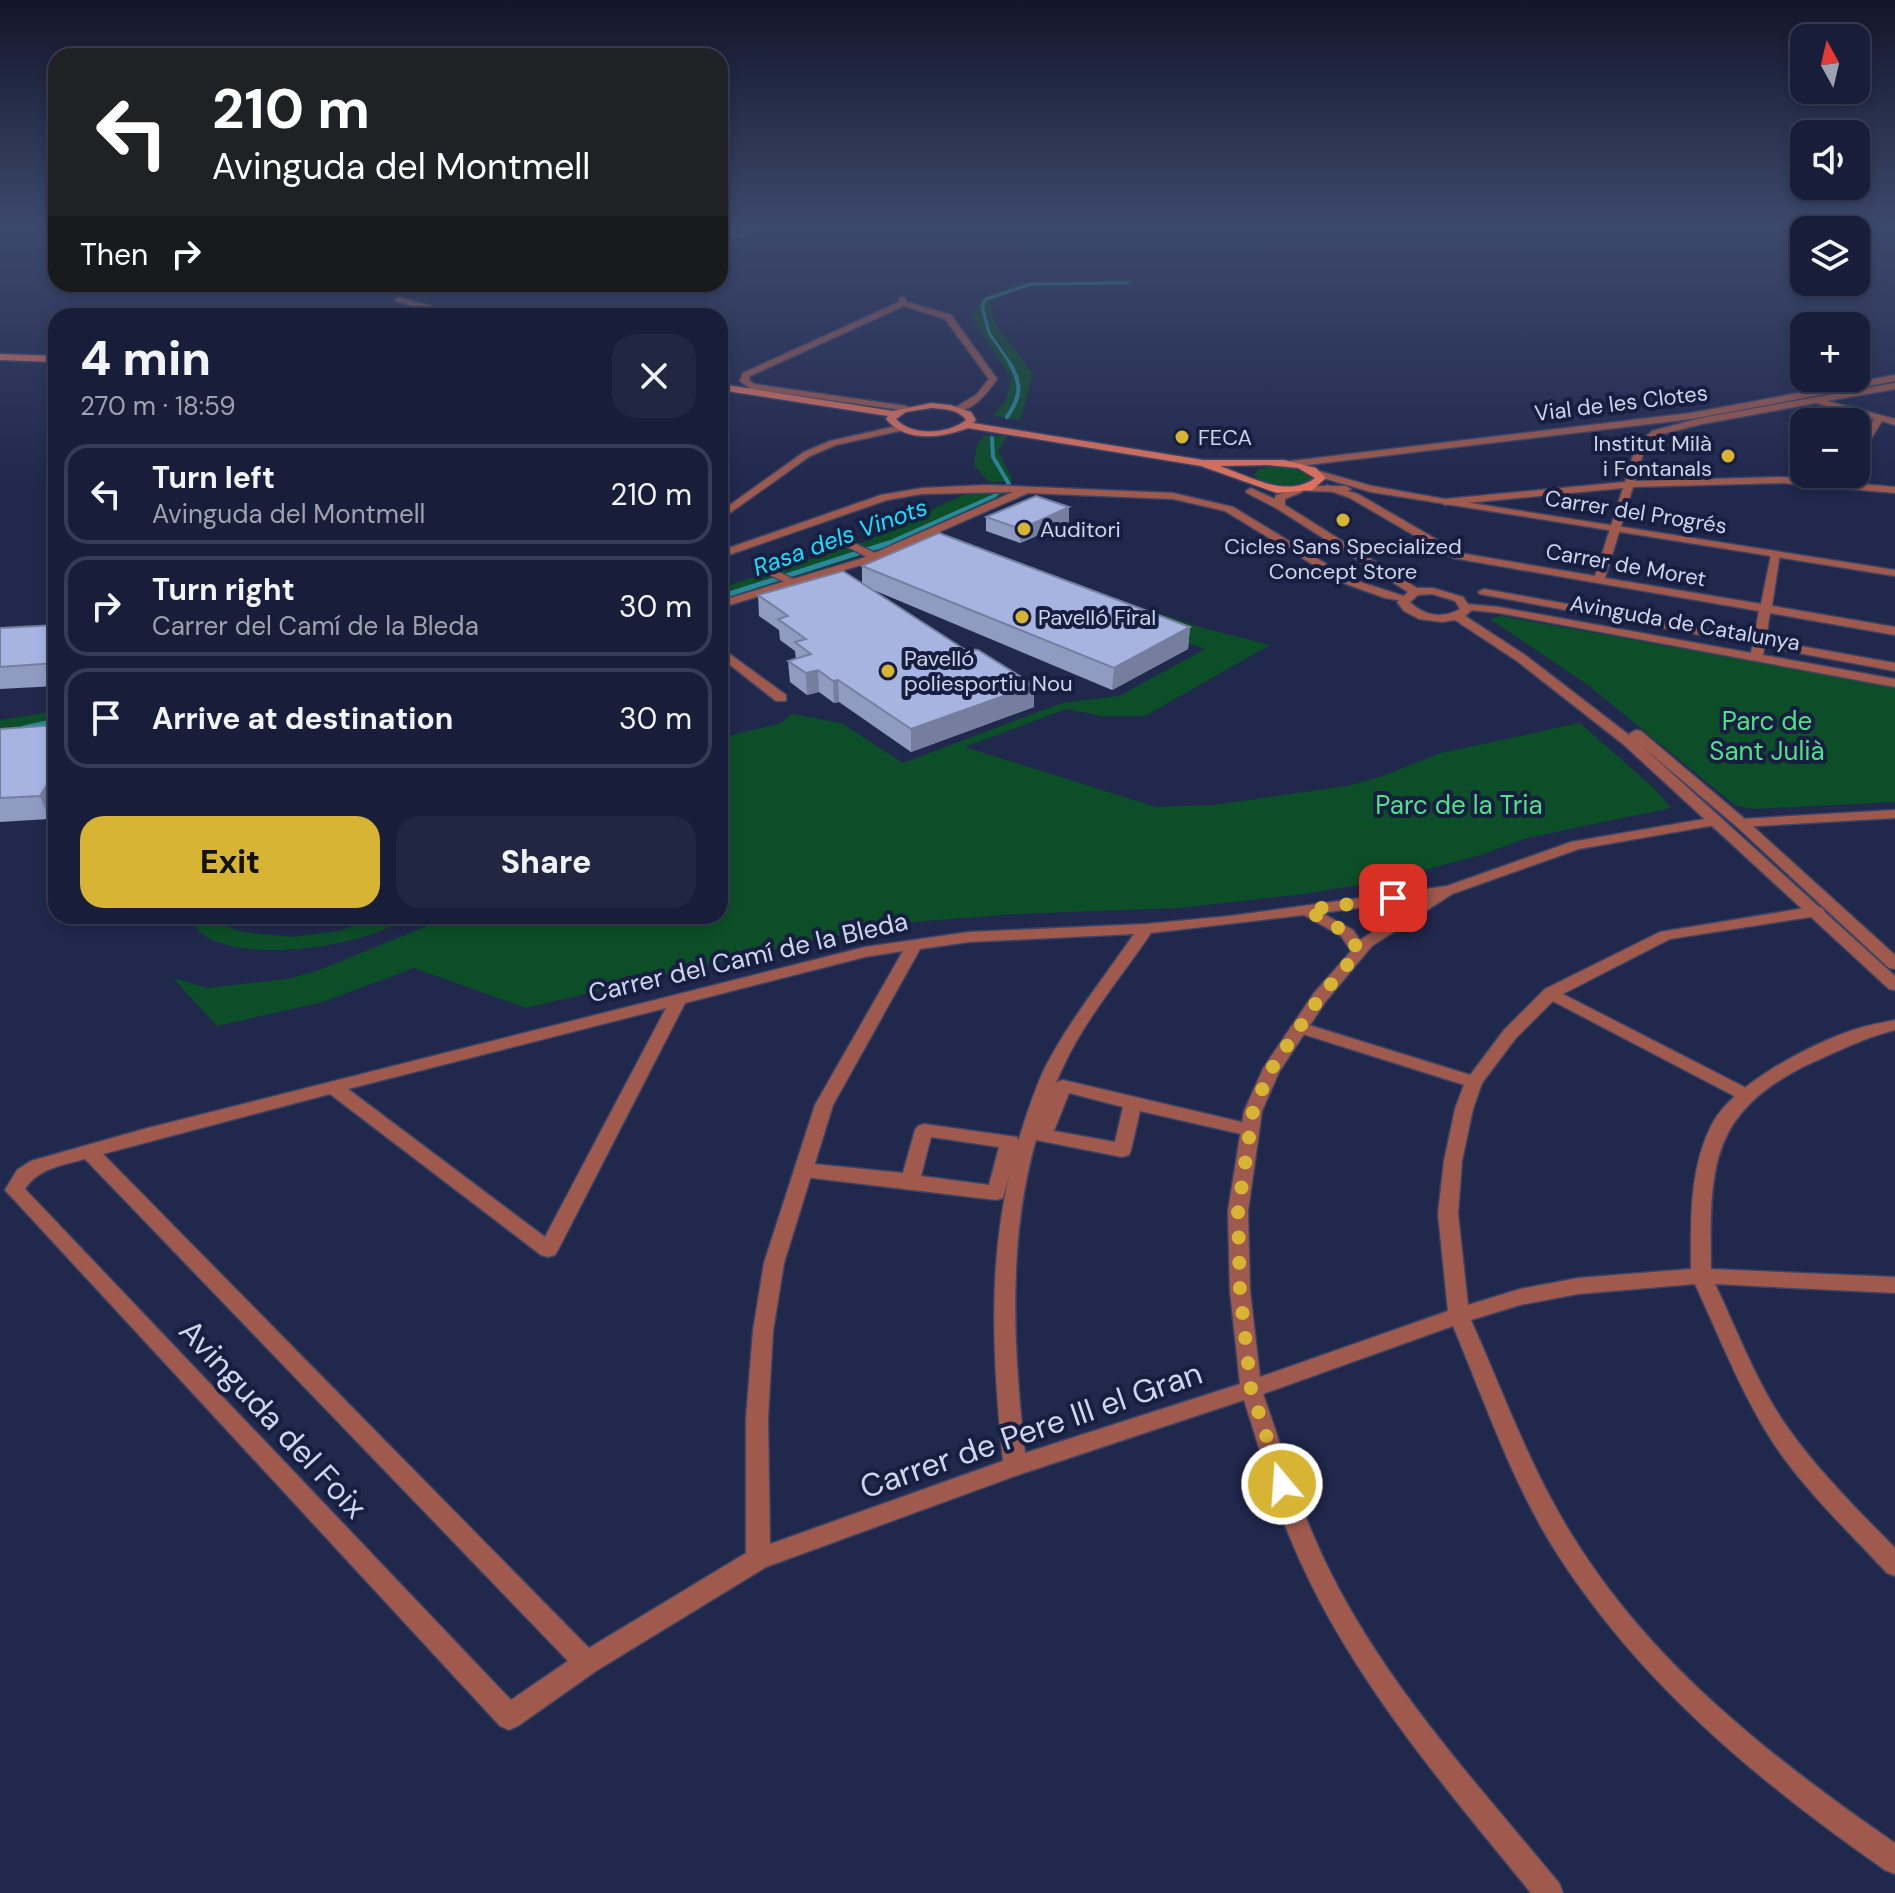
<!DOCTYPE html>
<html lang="en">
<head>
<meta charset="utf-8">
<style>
	body { margin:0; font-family:"DM Sans",sans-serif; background:#212741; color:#f1f3f6; height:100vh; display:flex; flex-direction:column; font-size:30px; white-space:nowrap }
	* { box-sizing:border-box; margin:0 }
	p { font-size:26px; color:#9fa2ae }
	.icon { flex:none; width:44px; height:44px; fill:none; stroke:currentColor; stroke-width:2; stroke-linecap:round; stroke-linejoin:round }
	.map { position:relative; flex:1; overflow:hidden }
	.panel { position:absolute; left:48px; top:308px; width:680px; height:616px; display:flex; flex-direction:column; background:#181e39; border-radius:24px; box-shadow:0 4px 12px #0003,0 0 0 2px #363c53 }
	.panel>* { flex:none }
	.top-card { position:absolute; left:48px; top:48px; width:680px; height:244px; border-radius:24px; box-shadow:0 4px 12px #0003,0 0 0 2px #363c53; background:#202124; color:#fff; overflow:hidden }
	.needle { width:52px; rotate:352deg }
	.fabs { position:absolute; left:1790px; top:24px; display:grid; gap:16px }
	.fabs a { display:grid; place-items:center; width:80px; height:80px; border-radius:16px; background:#181e39; box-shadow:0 4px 12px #0003,0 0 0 2px #363c53; font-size:40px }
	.pin { position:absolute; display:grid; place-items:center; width:68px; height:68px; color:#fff; margin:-34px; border-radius:16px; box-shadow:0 4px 12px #0006 }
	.me { position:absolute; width:88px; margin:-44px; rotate:342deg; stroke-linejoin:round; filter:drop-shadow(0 0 6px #0008) }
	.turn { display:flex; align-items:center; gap:28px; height:168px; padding:0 32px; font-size:36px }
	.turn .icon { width:104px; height:104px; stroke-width:2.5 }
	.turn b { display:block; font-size:56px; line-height:68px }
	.then { display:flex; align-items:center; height:76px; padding:0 32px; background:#0003; gap:16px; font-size:30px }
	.round { display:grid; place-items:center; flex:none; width:84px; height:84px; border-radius:24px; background:#212741 }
	.head { display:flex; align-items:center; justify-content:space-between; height:136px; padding:0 32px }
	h1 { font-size:48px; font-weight:800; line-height:60px }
	.action { display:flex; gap:16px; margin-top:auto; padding:16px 32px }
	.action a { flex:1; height:92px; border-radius:24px; background:#d8b434; color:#111; font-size:32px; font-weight:800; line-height:92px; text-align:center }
	.action a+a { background:#212741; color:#f1f3f6 }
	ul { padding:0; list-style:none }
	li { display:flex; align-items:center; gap:24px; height:100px; margin:0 16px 12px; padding:0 16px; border:4px solid #363c53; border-radius:24px }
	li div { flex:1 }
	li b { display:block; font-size:30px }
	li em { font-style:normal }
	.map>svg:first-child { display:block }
	.green { fill:#0c4e27 }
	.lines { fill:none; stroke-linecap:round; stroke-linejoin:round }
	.stream-far2 { stroke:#298899; stroke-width:3 }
	.stream-far1 { stroke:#298899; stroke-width:4 }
	.stream { stroke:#298899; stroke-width:5 }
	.pedestrian-casing { stroke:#3c4466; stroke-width:3 }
	.minor-casing { stroke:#3c4466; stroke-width:3 }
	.tertiary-casing { stroke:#3c4466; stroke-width:3 }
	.secondary-casing { stroke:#3c4466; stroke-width:3 }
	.pedestrian { fill:#9f5a4d; fill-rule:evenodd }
	.minor { fill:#9f5a4d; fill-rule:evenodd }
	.tertiary { fill:#9f5a4d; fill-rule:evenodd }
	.secondary { fill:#e0725e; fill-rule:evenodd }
	.wall { fill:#909bc2 }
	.shaded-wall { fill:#757e9e }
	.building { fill:#a7b4e1; stroke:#757e9e; stroke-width:2 }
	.route { stroke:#d8b434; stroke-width:14; stroke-dasharray:0 25.2 }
	.poi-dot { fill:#d8b434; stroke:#171e40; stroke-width:3 }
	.labels { text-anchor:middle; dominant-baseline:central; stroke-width:8; stroke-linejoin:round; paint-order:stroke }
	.far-street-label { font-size:22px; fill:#ced5ed; stroke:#171e40 }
	.far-poi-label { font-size:22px; fill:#ced5ed; stroke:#171e40; text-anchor:start }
	.far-water-label { font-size:24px; font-style:italic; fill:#1ae0fe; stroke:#171e40 }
	.park-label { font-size:26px; fill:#51e085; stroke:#171e40 }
	.street-label { font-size:26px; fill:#ced5ed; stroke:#171e40 }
	.near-street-label { font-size:32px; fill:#ced5ed; stroke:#171e40 }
</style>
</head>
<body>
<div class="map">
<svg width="1895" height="1893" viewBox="0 0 1895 1893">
	<rect width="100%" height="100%" fill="#20284c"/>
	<g class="green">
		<path d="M 1133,280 L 1133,284 C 1086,284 1033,278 991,302 L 993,320 L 1033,374 L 1020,420 L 993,416 L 1005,401 L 1012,379 L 971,317 L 984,297 L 1020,282 Z"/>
		<polygon points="986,435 1007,436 998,451 1013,481 989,482 974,465 977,444"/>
		<path d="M 1273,466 L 1301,468 L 1314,478 C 1300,492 1267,490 1254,475 L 1259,469 Z"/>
		<polygon points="971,491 1007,493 883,549 720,600 720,588 867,541"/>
		<polygon points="986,555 1199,627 1270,645 1145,716 1103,716 1066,709 965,747 1156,807 1215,805 1347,786 1380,777 1441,753 1580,723 1656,790 1671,808 1527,838 1481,855 1383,881 1304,894 1179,908 1015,914 913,922 809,941 526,1008 414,968 323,1002 217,1026 173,978 207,988 288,979 319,970 452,916 720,916 720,738 781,723 792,714 841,723 903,763 1062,703 1119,696 1205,649 972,561"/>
		<polygon points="1501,616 1895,687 1895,802 1754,809 1736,806 1588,685 1490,619"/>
		<polygon points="56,711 56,726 0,736 0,720"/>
		<path d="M 189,916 L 215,916 L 227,926 L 242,932 L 292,937 L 339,931 L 381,916 L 409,916 C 372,947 209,974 189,916 Z"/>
	</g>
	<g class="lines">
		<polyline class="stream-far2" points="1012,366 989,333 982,306 986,299 1031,284 1128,283"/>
		<g class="stream-far1">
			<path d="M 1007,417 C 1020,398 1023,385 1010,364"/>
			<polyline points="884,545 994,496 1009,484 993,457 992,438"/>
		</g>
		<g class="stream">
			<polyline points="720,597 889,543"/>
			<polyline points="24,728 56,721"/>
		</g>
		<defs>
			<g id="pedestrian">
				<polygon points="844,538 879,555 880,557 871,559 840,543 840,539"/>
				<polygon points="757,565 765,565 801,583 791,585 757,569"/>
				<polygon points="1484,589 1895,663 1895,671 1480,594 1478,592"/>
				<polygon points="1551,988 1752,1091 1755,1095 1752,1099 1740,1099 1545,997 1543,993 1545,989"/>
				<polygon points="1299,1022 1480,1078 1483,1082 1480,1086 1474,1088 1293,1031 1290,1027"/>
				<path d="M 1063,1080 L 1250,1124 L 1256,1126 L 1259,1130 L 1256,1134 L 1250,1136 L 1140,1111 L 1131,1150 L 1129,1155 L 1122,1157 L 1036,1140 L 1034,1135 L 1054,1086 L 1057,1082 ZM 1069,1093 L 1123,1107 L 1115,1142 L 1054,1131 Z"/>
				<path d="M 924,1124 L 1017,1137 L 1019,1142 L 1003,1198 L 996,1200 L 804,1177 L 797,1175 L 795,1170 L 797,1165 L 804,1163 L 903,1173 L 915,1130 L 918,1126 ZM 931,1137 L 999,1147 L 989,1185 L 921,1176 Z"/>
			</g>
			<g id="minor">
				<path d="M 903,296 L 907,302 L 951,315 L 997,379 C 987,393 974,411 956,411 L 956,407 L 976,395 L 989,379 L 945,319 L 904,306 L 750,376 L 749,380 L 754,384 L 906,406 L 911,409 L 909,411 L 751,389 L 740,381 L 743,373 L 899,302 L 899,298 Z"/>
				<polygon points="398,297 458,314 459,316 447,316 395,301"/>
				<polygon points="1895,383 1895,389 1827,401 1895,419 1895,425 1882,421 1859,458 1856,459 1856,448 1874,419 1816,403 1702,424 1658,435 1645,447 1635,481 1783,477 1895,487 1895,493 1783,483 1633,487 1605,578 1761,604 1771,555 1780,553 1772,606 1895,627 1895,635 1770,613 1763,655 1895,679 1895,687 1499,613 1462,609 1462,605 1466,604 1499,607 1751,653 1759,611 1453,558 1350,498 1322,488 1327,485 1358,494 1460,553 1595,576 1623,488 1445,505 1440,502 1445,499 1625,482 1636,446 1652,431 1701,418"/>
				<polygon points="901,425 904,426 904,430 836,445 810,456 720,520 720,512 804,452 830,441"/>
				<polygon points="986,485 1173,493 1233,507 1351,579 1410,598 1404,601 1385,598 1343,583 1225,511 1173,499 1028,493 871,562 720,608 720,601 863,558 1013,492 922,494 887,500 720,558 720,551 881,495 922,488"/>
				<polygon points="720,647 786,695 786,701 776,701 720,657"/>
				<polygon points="1895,810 1895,818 1741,827 1734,823 1741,819"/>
				<path d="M 1716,817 L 1723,821 L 1721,824 L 1579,849 L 1452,894 L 1372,946 L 1326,1001 L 1279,1072 L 1262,1111 L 1248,1211 L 1250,1291 L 1260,1377 L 1448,1311 L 1438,1214 L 1444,1161 L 1455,1109 L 1465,1082 L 1504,1030 L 1545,989 L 1660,932 L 1817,906 L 1822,908 L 1825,911 L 1817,916 L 1670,939 L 1557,997 L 1516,1038 L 1482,1083 L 1473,1109 L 1462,1161 L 1458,1214 L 1468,1305 L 1520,1289 L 1578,1278 L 1691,1269 C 1691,1220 1689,1169 1712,1124 C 1733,1084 1811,1044 1853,1030 C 1867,1025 1881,1023 1895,1020 L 1895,1030 C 1864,1038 1838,1051 1809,1064 C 1709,1113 1710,1167 1711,1269 L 1895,1277 L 1895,1293 L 1715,1284 C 1738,1332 1757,1385 1788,1428 C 1819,1472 1858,1510 1895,1548 L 1895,1576 L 1887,1573 C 1847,1530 1802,1488 1770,1438 C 1740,1390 1719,1336 1695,1284 L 1578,1294 L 1520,1305 L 1471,1320 C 1503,1392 1530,1468 1572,1535 C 1650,1663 1773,1759 1895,1843 L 1895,1874 L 1885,1870 C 1758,1781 1641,1685 1556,1552 C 1512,1483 1485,1402 1453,1326 L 1263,1394 C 1280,1441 1294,1491 1314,1537 C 1370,1668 1470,1775 1559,1883 L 1563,1893 L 1531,1893 C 1441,1782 1346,1673 1291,1540 C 1272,1495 1259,1446 1244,1400 L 1018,1475 L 766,1567 L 596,1671 L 518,1726 L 509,1730 L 500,1726 L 5,1190 L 17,1170 L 31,1161 L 144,1129 L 865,947 L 969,932 L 1146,924 L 1230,916 L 1447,886 L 1571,842 ZM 1427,898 L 1360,940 L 1353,930 L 1322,913 ZM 1304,915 L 1341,936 L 1351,951 L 1314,993 L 1264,1067 L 1244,1111 L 1228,1211 L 1230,1291 L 1240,1384 L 1025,1453 C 1010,1322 1005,1188 1064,1065 C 1086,1018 1122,976 1151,933 ZM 1134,934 C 1105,976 1073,1016 1049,1060 C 1038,1080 1031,1102 1024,1123 C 986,1236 991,1343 1003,1461 L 770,1544 L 768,1418 L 773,1331 L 784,1263 L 833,1105 L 920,949 L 969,942 ZM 903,951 L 815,1105 L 764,1263 L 753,1331 L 746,1418 L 746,1553 L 589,1648 L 103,1154 L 330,1094 L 541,1255 L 548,1257 L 555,1255 L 558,1250 L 685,1003 L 865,957 ZM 666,1008 L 545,1237 L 348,1089 ZM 85,1159 L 568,1661 L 511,1700 L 25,1189 C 38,1168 64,1165 85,1159 Z"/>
			</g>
			<g id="tertiary">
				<polygon points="1895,375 1895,381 1691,419 1291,467 1286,464 1291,461 1691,413"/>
				<polygon points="1319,471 1372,486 1445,499 1895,570 1895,576 1371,492 1316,476 1314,474"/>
				<polygon points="1304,486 1346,486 1351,489 1346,492 1308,491 1303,488"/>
				<path d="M 1251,488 L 1275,499 L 1276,495 L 1302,488 L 1302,492 L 1285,499 L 1285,505 L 1417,588 L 1433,588 L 1463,597 L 1472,610 L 1465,616 L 1525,655 L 1633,738 L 1895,976 L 1895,990 L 1889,989 L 1623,744 L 1517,661 L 1455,620 L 1442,622 L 1419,619 L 1404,611 L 1397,602 L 1408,592 L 1276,508 L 1247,493 L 1246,491 ZM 1432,594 L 1455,601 L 1460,609 C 1443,619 1424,616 1410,602 L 1418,595 Z"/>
				<polygon points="1636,730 1641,731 1746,820 1895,955 1895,969 1889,968 1736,826 1631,737 1629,734"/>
			</g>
			<g id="secondary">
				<polygon points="0,354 56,356 56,362 0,360"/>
				<path d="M 720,384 L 893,411 L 931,403 L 950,405 L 971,412 L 976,420 L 973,423 L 1203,460 L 1284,460 L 1316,468 L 1326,478 L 1312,490 L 1277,493 L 1201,466 L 968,428 C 941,438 906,443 886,419 L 888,416 L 720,390 ZM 931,408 C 943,409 959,409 966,420 C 949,434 912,437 896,419 L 906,412 ZM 1267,465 L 1298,468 L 1315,478 C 1287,499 1249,476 1220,466 Z"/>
			</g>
		</defs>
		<use href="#pedestrian" class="pedestrian-casing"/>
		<use href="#minor" class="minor-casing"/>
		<use href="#tertiary" class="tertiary-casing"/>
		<use href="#secondary" class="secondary-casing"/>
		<use href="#pedestrian" class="pedestrian"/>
		<use href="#minor" class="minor"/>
		<use href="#tertiary" class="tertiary"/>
		<use href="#secondary" class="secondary"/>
	</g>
	<g class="wall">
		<polygon points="720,225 759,225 760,231 725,241 720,240"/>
		<polygon points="1069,507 1069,522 1020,543 986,531 986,517"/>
		<polygon points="862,566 1190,627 1188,649 1112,690 871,589 964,649 1034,685 1034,707 911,752 839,702 834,703 819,692 807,695 790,682 788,661 796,659 795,651 780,640 779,630 759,616 758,595 862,584"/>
		<polygon points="56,625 56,686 0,689 0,628"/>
		<polygon points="56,725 49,819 0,822 0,729"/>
	</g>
	<g class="shaded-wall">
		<polygon points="732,225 759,225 760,231 725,241 724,227"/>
		<polygon points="1069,507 1069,522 1020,543 1021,529"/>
		<polygon points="1190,627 1188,649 1112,690 1114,668"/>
		<polygon points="818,670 819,692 807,695 806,673"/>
		<polygon points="838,680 839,702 834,703 833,681"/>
		<polygon points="1034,685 1034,707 911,752 911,729"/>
		<polygon points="56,770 56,808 49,819 40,796"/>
	</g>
	<g class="building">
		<polygon points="1036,496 1069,507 1021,529 986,517"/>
		<polygon points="939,533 1190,627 1114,668 862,566"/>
		<polygon points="843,571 964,649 978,650 1034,685 911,729 838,680 833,681 818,670 806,673 788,661 811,654 795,642 806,639 778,619 788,616 758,595"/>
		<polygon points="56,625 56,663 0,667 0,628"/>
		<polygon points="56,725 56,770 40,796 0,798 0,729"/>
	</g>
	<linearGradient id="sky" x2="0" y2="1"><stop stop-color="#12162a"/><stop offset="0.46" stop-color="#3c486c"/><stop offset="1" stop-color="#3c486c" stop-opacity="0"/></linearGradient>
	<rect width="1895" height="490" fill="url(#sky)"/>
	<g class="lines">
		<polyline class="route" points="1282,1484 1251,1389 1240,1291 1238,1211 1253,1111 1270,1071 1320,997 1359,951 1347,933 1307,910 1393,898"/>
	</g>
	<g class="poi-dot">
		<circle cx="1182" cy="437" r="8"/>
		<circle cx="1728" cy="456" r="8"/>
		<circle cx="1343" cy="520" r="8"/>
		<circle cx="1024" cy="529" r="8"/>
		<circle cx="1022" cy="617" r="8"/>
		<circle cx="888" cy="671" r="8"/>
	</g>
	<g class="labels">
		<g class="far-street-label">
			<text transform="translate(1621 403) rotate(-7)">Vial de les Clotes</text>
			<text transform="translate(1636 512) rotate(9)">Carrer del Progrés</text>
			<text transform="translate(1626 565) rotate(10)">Carrer de Moret</text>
			<text transform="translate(1685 623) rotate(10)">Avinguda de Catalunya</text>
		</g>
		<g class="far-poi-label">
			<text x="1198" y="437">FECA</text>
			<text x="1712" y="443" text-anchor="end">Institut Milà<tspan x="1712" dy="25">i Fontanals</tspan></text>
			<text x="1040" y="529">Auditori</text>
			<text x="1343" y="546" text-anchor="middle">Cicles Sans Specialized<tspan x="1343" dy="25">Concept Store</tspan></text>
			<text x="1038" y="617">Pavelló Firal</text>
			<text x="904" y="658">Pavelló<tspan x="904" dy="25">poliesportiu Nou</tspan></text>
		</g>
		<g class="far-water-label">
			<text transform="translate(840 537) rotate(-20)">Rasa dels Vinots</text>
		</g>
		<g class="park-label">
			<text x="1767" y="721">Parc de<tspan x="1767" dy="30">Sant Julià</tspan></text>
			<text x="1459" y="805">Parc de la Tria</text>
		</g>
		<g class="street-label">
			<text transform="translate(748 957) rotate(-13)">Carrer del Camí de la Bleda</text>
		</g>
		<g class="near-street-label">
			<text transform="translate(273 1419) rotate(47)">Avinguda del Foix</text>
			<text transform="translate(1031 1430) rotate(-19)">Carrer de Pere III el Gran</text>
		</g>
	</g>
</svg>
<div class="fabs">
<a><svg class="needle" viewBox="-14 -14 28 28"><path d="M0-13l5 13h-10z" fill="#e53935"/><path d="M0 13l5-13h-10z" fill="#9fa2ae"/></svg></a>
<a><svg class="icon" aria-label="sound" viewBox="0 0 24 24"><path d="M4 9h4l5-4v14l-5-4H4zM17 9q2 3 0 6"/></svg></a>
<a><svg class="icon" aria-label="layers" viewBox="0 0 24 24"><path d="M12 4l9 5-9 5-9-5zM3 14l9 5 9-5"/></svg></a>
<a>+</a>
<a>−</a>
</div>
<div class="pin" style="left:1393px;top:898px;background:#d93025"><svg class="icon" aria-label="arrive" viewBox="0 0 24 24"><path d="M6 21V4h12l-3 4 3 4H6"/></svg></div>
<svg class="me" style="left:1282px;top:1484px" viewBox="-20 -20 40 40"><circle r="17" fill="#d8b434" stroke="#fff" stroke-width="3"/><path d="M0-11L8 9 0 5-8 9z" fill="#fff"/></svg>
<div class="top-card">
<div class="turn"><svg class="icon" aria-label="left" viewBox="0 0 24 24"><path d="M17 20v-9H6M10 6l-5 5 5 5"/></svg><div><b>210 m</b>Avinguda del Montmell</div></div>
<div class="then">Then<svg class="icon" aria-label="right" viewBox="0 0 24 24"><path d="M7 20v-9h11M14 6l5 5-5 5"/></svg></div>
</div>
<section class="panel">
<div class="head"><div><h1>4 min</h1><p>270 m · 18:59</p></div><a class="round"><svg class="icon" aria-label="close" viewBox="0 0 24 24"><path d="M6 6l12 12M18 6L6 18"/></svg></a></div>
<ul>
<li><svg class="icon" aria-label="left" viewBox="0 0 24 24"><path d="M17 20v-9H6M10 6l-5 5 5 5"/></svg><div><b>Turn left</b><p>Avinguda del Montmell</p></div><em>210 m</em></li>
<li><svg class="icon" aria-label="right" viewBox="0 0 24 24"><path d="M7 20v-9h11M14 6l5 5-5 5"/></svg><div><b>Turn right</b><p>Carrer del Camí de la Bleda</p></div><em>30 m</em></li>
<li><svg class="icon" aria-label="arrive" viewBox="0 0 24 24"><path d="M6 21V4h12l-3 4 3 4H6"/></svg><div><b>Arrive at destination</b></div><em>30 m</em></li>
</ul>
<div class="action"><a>Exit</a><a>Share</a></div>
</section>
</div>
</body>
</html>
